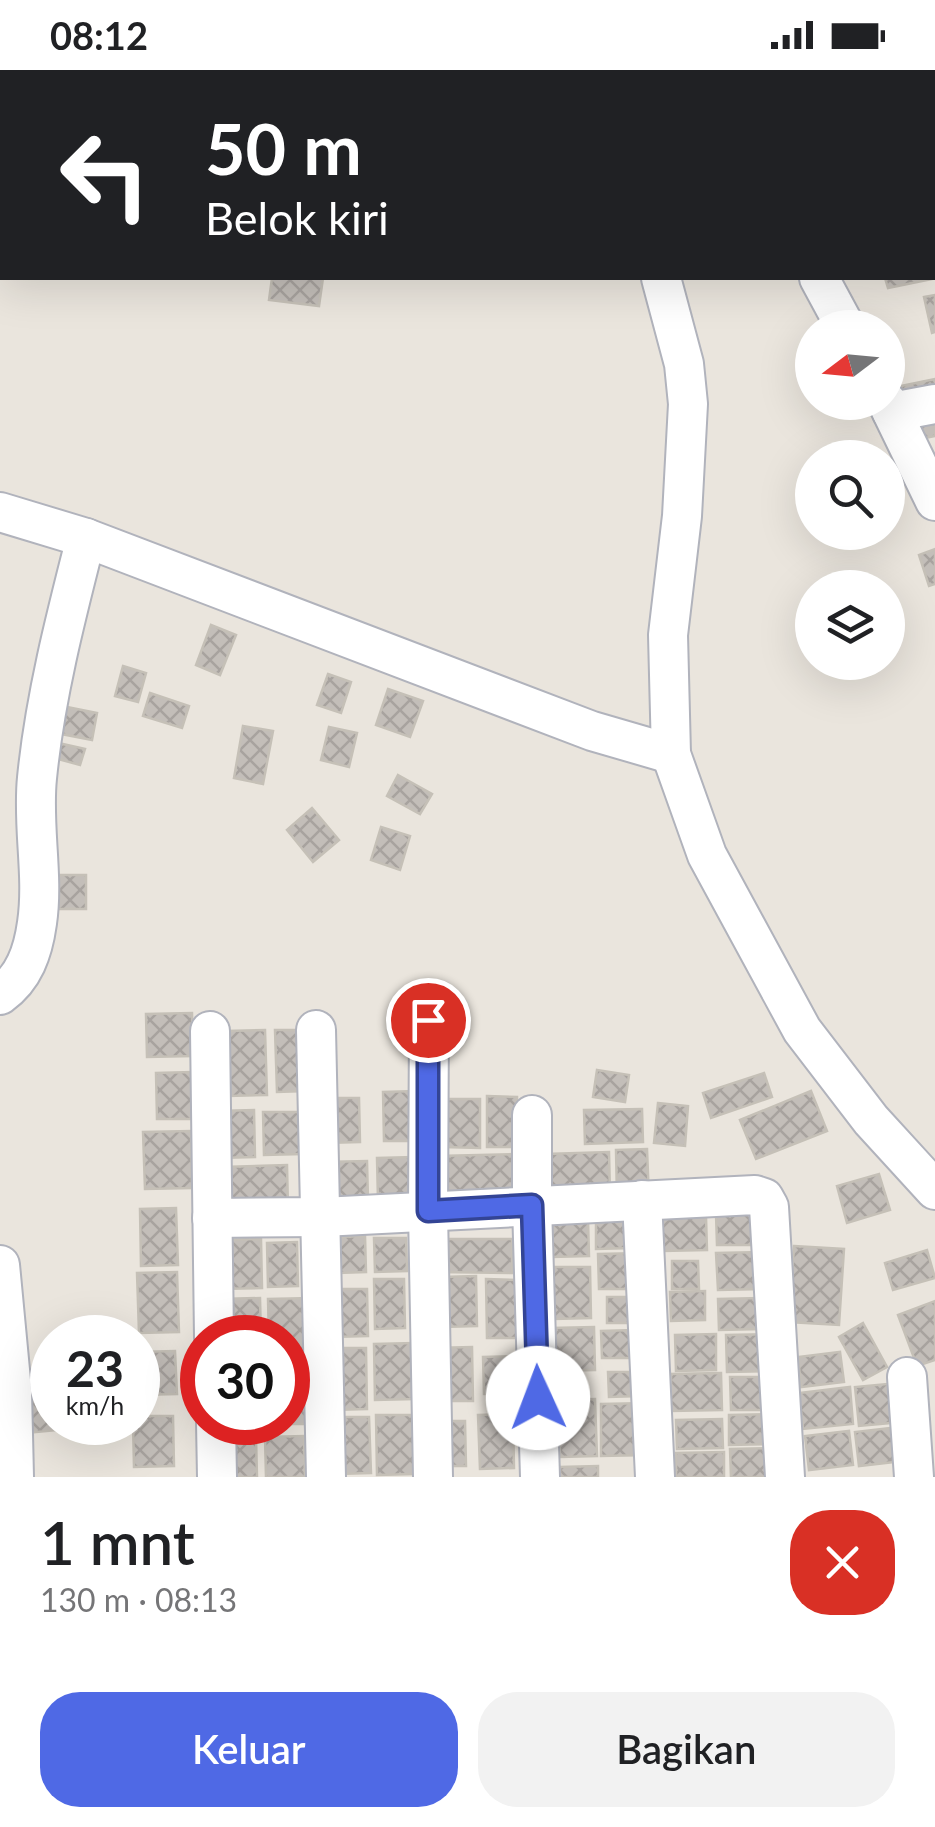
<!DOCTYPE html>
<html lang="id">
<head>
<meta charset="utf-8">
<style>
	body { margin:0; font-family:Lato,sans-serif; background:#f2f2f2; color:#202124; height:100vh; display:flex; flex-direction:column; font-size:38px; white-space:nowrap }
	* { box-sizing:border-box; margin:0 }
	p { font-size:32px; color:#757577 }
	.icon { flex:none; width:55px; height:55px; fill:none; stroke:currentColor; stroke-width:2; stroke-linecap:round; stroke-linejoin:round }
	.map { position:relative; height:1407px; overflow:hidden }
	.details { display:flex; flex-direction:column; background:#fff; flex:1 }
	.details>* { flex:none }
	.top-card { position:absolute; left:0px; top:0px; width:935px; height:210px; box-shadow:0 10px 40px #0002; background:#202124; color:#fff; overflow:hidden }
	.needle { width:65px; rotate:254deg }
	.controls { position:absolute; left:795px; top:240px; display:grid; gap:20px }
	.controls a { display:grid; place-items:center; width:110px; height:110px; border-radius:50%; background:#fff; box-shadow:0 10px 40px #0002; font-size:50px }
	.speed { position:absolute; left:30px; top:1245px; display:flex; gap:20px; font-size:50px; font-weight:700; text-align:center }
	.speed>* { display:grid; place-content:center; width:130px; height:130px; border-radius:50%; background:#fff; box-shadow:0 10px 40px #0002; line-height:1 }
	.speed small { font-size:25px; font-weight:400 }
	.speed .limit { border:15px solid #d22; background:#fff; color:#111 }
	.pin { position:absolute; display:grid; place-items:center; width:85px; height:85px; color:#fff; margin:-42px; border:5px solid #fff; border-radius:50%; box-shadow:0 2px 10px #0007 }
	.me { position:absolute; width:110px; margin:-55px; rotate:358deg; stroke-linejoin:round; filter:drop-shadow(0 0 8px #0008) }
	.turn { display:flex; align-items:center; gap:35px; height:210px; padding:0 40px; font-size:45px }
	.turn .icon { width:130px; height:130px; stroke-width:2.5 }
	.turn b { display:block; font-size:70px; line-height:85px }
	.round { display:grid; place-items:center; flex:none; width:105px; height:105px; border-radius:40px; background:#f2f2f2 }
	.summary { display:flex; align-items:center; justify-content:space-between; height:170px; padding:0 40px }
	h1 { font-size:60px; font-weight:600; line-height:75px }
	.action { display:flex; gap:20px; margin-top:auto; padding:20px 40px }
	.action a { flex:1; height:115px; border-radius:40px; background:#4f69e5; color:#fff; font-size:40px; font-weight:600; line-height:115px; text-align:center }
	.action a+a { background:#f2f2f2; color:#202124 }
	.status { display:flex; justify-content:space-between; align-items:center; height:70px; padding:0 50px; background:#fff; direction:ltr }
	.status svg { height:28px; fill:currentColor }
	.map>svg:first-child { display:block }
	.building { fill:url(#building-cross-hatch); stroke:#c5c0b7; stroke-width:2.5 }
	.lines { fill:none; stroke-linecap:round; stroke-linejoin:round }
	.minor-casing { stroke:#b1b3bc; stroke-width:42 }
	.minor { stroke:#fff; stroke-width:38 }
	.route-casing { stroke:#334495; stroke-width:25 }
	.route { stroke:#4f69e5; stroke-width:18 }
</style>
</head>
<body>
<div class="status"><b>08:12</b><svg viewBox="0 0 49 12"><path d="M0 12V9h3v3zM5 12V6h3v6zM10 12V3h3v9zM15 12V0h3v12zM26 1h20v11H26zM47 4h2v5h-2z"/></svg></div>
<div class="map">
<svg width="935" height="1407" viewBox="0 0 935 1407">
	<defs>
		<pattern id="building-cross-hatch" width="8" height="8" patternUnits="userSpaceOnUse" patternTransform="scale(2.5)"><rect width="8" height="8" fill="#c3beb9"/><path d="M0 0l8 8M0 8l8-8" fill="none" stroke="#a8a39f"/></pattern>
	</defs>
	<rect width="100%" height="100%" fill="#eae5dd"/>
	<g class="building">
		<polygon points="897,0 935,0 934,36 932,36 932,2 897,2"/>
		<rect x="932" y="58" width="3" height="45"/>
		<polygon points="272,208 323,208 319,236 269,230"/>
		<polygon points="885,208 931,208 932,209 888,218"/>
		<polygon points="935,225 935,262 932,263 924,227"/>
		<polygon points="935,309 935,328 905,334 901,316"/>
		<polygon points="935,338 935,366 910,371 905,344"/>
		<polygon points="935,479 935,514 929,516 919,485"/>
		<polygon points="211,555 236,565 220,605 196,595"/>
		<polygon points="123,596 146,603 138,632 115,626"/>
		<polygon points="328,604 351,612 341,643 317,635"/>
		<polygon points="388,619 423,631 410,667 376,655"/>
		<polygon points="150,623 189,636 182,658 143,646"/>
		<polygon points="67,637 97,643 92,670 61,664"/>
		<polygon points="243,656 273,661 263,714 234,708"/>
		<polygon points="329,657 357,663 349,697 321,690"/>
		<polygon points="54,672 85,679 80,695 51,687"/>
		<polygon points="398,705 432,724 420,744 387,726"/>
		<polygon points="312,738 339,770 313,792 287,760"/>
		<polygon points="381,757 410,766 400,800 371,790"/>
		<rect x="53" y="805" width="33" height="34"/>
		<polygon points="192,943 193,986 147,987 146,944"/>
		<polygon points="265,960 267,1025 228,1026 227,961"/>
		<polygon points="275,960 305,960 306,1021 277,1022"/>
		<polygon points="597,1000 629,1005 625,1032 593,1027"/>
		<polygon points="192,1002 193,1049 157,1049 156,1003"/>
		<polygon points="764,1003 772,1027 711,1048 703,1023"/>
		<polygon points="416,1021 417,1071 384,1071 383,1022"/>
		<polygon points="811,1021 827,1061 756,1089 740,1050"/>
		<polygon points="487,1026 517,1027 517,1077 487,1077"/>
		<polygon points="324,1028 359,1028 360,1072 325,1073"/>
		<polygon points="443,1029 480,1029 480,1078 443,1077"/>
		<polygon points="658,1033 688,1036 685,1076 654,1073"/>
		<polygon points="642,1039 643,1072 585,1074 584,1040"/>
		<polygon points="254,1040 255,1087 219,1088 218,1041"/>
		<polygon points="263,1042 301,1042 302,1084 264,1085"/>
		<polygon points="191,1061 192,1118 145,1119 143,1062"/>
		<polygon points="647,1079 649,1128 617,1129 616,1080"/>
		<polygon points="609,1082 610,1125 547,1127 546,1084"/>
		<polygon points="515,1084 516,1131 440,1133 438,1086"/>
		<polygon points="414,1087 415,1131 378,1131 377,1088"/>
		<polygon points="367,1091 368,1130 325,1131 325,1092"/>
		<polygon points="287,1095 288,1138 224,1139 223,1097"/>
		<polygon points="879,1104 890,1140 847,1153 837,1116"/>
		<polygon points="176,1138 178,1195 141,1196 140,1139"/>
		<polygon points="716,1144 752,1144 752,1175 717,1175"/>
		<polygon points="662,1147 706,1147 707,1180 663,1181"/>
		<polygon points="588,1149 589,1186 552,1187 551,1150"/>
		<polygon points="596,1149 633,1149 633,1178 596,1179"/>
		<polygon points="365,1166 366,1202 338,1203 337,1167"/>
		<polygon points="374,1168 406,1168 407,1201 375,1202"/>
		<polygon points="261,1169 262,1218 218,1219 217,1170"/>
		<polygon points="438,1169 512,1169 512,1203 438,1202"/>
		<polygon points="297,1172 298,1216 268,1217 267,1173"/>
		<polygon points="794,1176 844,1179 839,1255 789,1252"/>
		<polygon points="927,1180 935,1208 893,1220 885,1193"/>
		<polygon points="765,1182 766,1219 718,1220 716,1183"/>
		<polygon points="643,1183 643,1219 599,1219 598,1184"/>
		<polygon points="672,1191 698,1191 699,1219 672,1219"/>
		<polygon points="553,1197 590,1197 591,1248 554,1249"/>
		<polygon points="177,1202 179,1262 139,1263 137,1203"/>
		<polygon points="476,1206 477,1256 443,1257 442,1207"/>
		<polygon points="374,1209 404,1209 405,1258 375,1259"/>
		<polygon points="486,1209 519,1210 519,1268 487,1268"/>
		<polygon points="331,1219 367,1219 368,1266 332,1267"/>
		<polygon points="705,1221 705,1250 671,1251 670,1222"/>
		<polygon points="607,1227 632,1227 633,1253 607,1253"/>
		<polygon points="260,1228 261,1268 222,1268 221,1229"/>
		<polygon points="311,1228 312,1283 288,1283 288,1268 269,1268 268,1229"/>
		<polygon points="761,1228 761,1259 719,1260 718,1229"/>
		<polygon points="935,1231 935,1290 917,1296 898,1245"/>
		<polygon points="863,1253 887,1297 863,1310 839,1267"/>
		<polygon points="594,1257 595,1300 553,1301 552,1258"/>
		<polygon points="634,1260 635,1288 602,1288 601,1261"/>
		<polygon points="716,1264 716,1300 676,1301 675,1265"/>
		<polygon points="773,1264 774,1301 727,1302 726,1265"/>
		<polygon points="414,1273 415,1329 375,1330 374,1274"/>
		<polygon points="472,1277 473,1331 434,1331 433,1278"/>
		<polygon points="330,1278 366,1278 367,1339 332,1340"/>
		<polygon points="175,1281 177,1324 138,1325 138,1282"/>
		<polygon points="840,1282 844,1312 801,1317 798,1287"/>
		<polygon points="520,1286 521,1323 484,1324 483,1287"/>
		<polygon points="310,1297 312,1354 271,1354 271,1352 288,1352 288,1298"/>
		<polygon points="608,1302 639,1302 640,1326 609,1327"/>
		<polygon points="721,1303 722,1340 671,1341 671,1304"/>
		<polygon points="730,1307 771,1307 771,1340 731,1340"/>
		<polygon points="897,1313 901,1352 859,1356 855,1317"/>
		<polygon points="850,1317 853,1354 803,1359 799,1323"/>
		<polygon points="595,1329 597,1386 560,1387 558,1330"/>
		<polygon points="52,1330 52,1352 57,1352 58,1360 17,1364 15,1333"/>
		<polygon points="648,1333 649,1385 601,1386 601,1334"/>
		<polygon points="513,1344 514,1398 480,1399 478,1345"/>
		<polygon points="777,1344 778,1374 729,1375 729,1345"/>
		<polygon points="376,1345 414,1345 415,1404 377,1405"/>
		<polygon points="138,1346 173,1346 174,1396 134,1397 133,1352 138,1352"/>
		<polygon points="335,1347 369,1347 371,1403 337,1404"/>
		<polygon points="722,1349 723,1378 677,1379 676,1350"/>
		<polygon points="439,1351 465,1351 466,1396 441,1396"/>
		<polygon points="900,1357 904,1391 859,1396 855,1362"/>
		<polygon points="849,1361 853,1395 809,1400 805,1366"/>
		<polygon points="304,1366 305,1407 266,1407 265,1367"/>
		<polygon points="225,1367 256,1367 257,1407 226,1407"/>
		<polygon points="771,1378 772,1407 731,1407 730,1379"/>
		<polygon points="724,1382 724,1407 676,1407 676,1383"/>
		<polygon points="598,1396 598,1407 560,1407 560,1397"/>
	</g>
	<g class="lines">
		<defs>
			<g id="minor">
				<polyline points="526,0 528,2"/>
				<polyline points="704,0 706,2"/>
				<polyline points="932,45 935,45"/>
				<polyline points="661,208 684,294 688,334 682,446 668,565 671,684 707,785 802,960 871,1050 935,1120"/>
				<polyline points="819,208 846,258"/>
				<polyline points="887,332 935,431"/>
				<polyline points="892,342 935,334"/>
				<polyline points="0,442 86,468 592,661 671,684"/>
				<path d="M 0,925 C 24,908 33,882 37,853 C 44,805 32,756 37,708 C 45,627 66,546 86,468"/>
				<polyline points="429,950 428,1141 433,1407"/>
				<polyline points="316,960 326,1407"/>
				<polyline points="210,961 214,1268"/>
				<polyline points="532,1045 532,1135 540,1407"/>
				<polyline points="642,1130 655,1407"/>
				<polyline points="212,1148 322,1147 755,1125 764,1128 769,1137 785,1407"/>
				<polyline points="0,1195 12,1321 14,1407"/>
				<polyline points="907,1307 914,1407"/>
				<polyline points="216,1352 217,1407"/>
			</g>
		</defs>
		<use href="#minor" class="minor-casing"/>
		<use href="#minor" class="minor"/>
	</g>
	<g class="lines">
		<defs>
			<polyline id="route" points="428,950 428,1141 532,1135 538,1328"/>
		</defs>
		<use href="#route" class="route-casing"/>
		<use href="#route" class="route"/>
	</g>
</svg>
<div class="controls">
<a><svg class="needle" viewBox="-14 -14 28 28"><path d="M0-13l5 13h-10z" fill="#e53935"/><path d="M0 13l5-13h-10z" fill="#757577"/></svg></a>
<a><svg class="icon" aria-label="search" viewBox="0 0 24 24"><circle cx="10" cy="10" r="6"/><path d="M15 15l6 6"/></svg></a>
<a><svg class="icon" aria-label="layers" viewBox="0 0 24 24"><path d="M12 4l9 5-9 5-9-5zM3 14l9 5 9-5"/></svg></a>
</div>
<div class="speed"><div>23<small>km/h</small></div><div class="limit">30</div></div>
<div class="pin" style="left:428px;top:950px;background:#d93025"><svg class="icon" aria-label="arrive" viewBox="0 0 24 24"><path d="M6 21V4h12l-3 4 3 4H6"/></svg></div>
<svg class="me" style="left:538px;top:1328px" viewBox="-20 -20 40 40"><circle r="19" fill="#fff"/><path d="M0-13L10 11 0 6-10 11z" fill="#4f69e5"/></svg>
<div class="top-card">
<div class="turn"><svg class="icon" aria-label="left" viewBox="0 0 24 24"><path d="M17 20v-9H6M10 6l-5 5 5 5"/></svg><div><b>50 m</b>Belok kiri</div></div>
</div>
</div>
<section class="details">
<div class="summary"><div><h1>1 mnt</h1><p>130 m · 08:13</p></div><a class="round" style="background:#d93025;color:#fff"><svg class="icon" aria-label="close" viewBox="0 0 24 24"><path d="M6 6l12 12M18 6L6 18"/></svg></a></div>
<div class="action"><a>Keluar</a><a>Bagikan</a></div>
</section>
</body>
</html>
